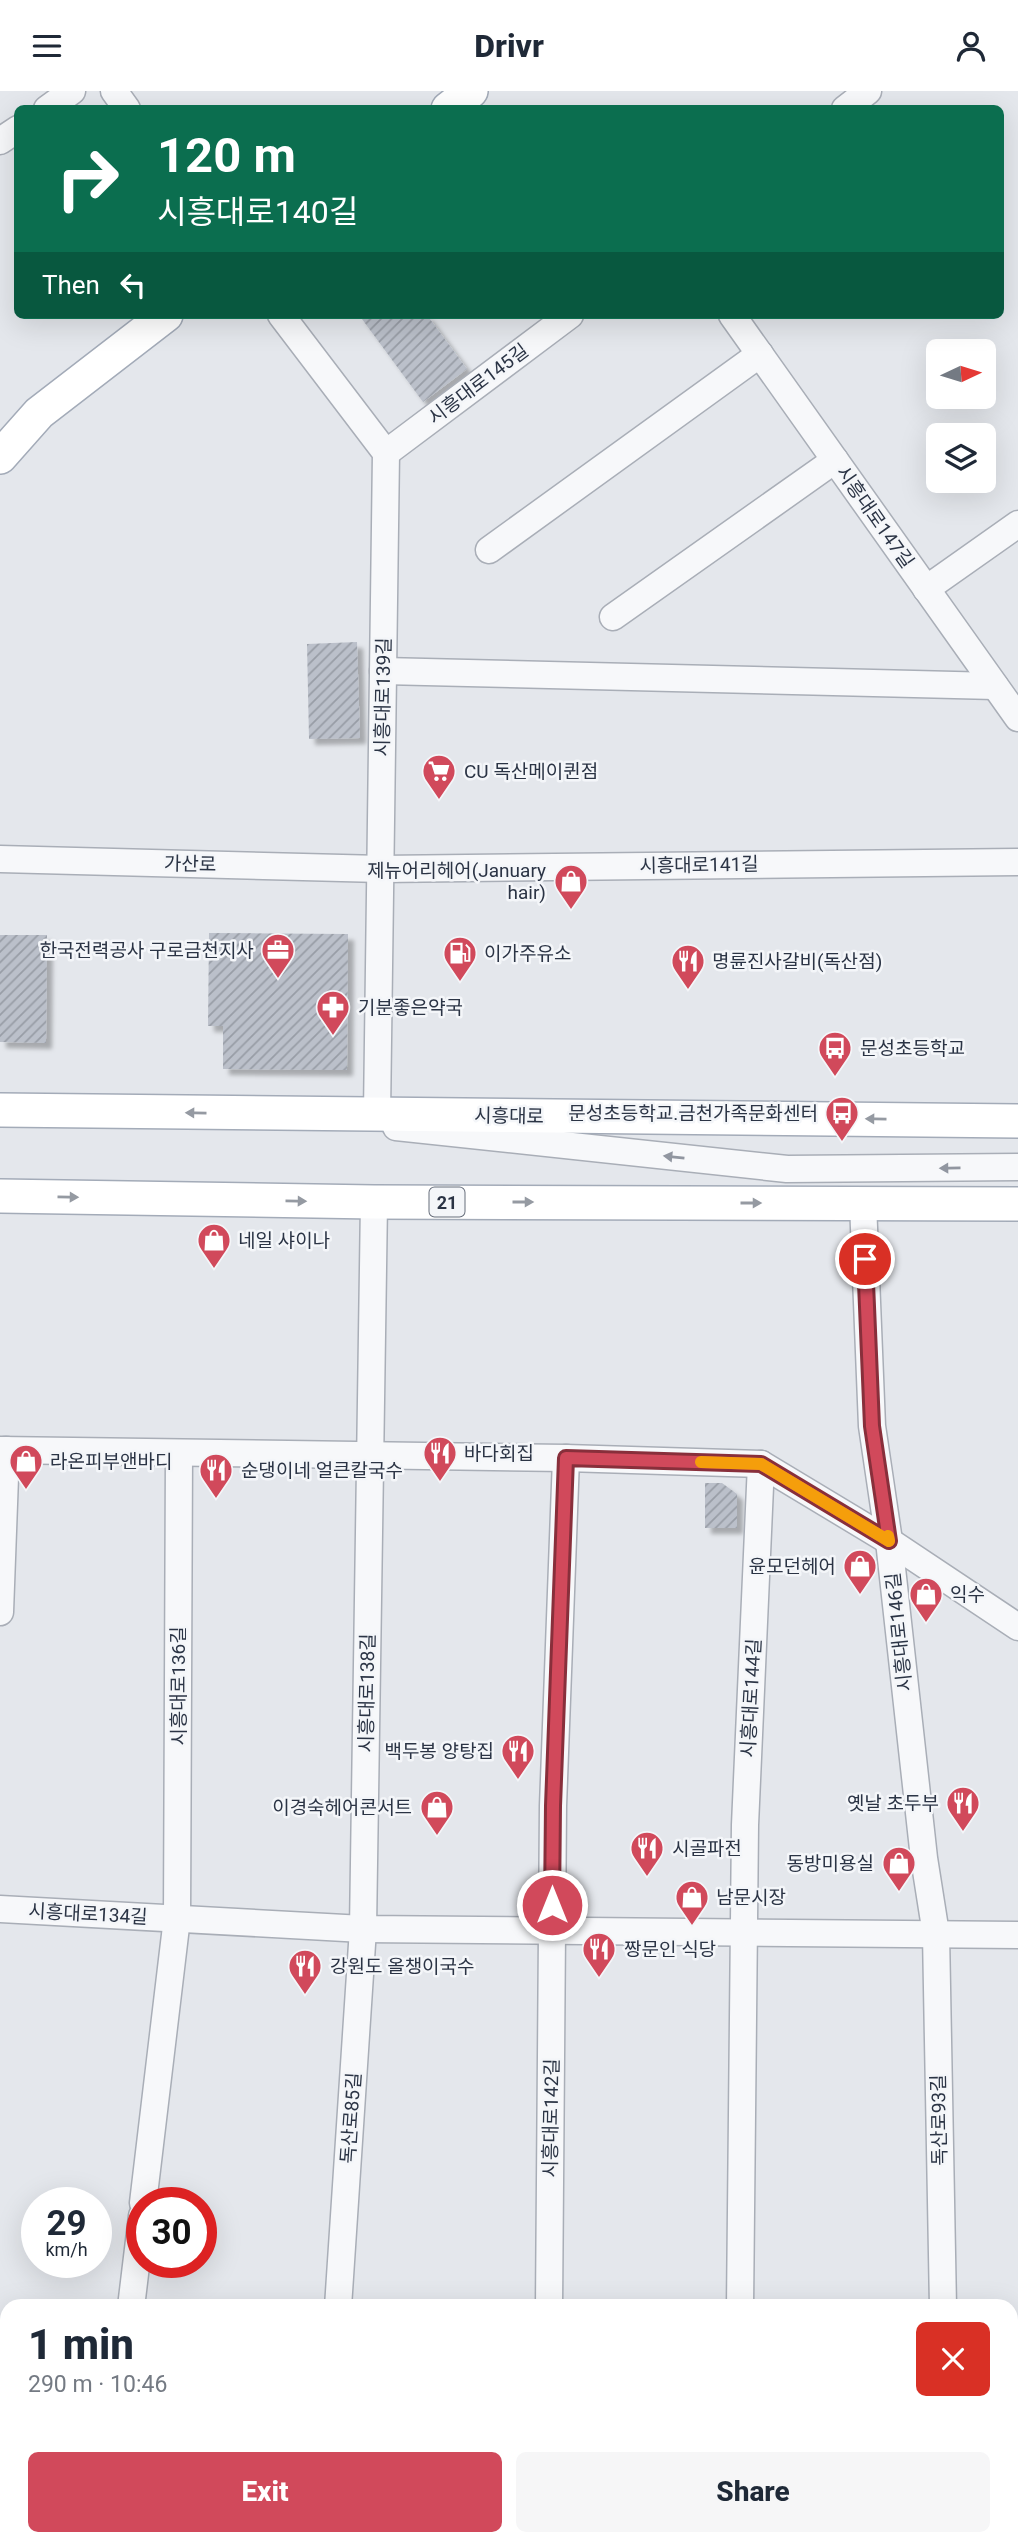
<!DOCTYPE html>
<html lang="en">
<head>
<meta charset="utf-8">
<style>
	body { margin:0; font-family:Roboto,"Noto Sans KR",sans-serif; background:#f6f6f7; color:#1f2937; height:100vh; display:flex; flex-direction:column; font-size:26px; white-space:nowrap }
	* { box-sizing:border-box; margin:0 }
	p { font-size:23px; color:#747a83 }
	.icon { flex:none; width:38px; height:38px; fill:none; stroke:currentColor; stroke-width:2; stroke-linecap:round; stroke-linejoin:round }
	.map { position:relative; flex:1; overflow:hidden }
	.details { position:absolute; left:0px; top:2208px; width:1018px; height:247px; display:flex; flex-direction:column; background:#fff; border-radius:21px 21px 0 0; box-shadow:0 7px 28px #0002 }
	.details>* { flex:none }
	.guide { position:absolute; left:14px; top:14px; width:990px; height:214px; border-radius:10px; box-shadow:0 7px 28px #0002; background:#0b6e4f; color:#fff; overflow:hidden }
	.needle { width:46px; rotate:86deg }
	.fabs { position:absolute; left:926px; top:248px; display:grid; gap:14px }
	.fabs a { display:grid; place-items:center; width:70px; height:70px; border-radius:10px; background:#fff; box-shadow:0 7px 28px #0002; font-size:35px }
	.speed { position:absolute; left:21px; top:2096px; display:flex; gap:14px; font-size:35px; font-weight:700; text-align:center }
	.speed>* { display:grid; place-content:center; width:91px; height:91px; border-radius:50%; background:#fff; box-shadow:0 7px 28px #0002; line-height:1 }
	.speed small { font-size:18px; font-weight:400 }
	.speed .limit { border:10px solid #d22; background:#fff; color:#111 }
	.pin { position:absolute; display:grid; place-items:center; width:60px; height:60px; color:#fff; margin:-30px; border:4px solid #fff; border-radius:50%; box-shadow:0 2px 7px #0007 }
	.me { position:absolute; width:77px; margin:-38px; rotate:0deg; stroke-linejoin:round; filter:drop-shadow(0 0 5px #0008) }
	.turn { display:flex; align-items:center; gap:24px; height:147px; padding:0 28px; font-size:32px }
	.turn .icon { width:91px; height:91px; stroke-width:2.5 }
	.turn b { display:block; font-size:49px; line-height:60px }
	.then { display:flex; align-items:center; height:66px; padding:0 28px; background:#0003; gap:14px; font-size:26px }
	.round { display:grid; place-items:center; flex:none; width:74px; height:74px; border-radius:10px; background:#f6f6f7 }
	.summary { display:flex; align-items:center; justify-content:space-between; height:119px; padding:0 28px }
	h1 { font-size:42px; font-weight:800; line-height:52px }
	.action { display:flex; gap:14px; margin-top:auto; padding:14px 28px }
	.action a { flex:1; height:80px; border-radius:10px; background:#d1495b; color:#fff; font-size:28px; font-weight:800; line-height:80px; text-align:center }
	.action a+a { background:#f6f6f7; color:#1f2937 }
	header { display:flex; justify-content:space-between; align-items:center; height:91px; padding:0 28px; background:#fff; font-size:32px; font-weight:800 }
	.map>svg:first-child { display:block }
	.building { fill:url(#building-hatch); filter:url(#shadow) }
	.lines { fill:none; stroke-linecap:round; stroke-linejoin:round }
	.minor-casing { stroke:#a9aeb7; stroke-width:29 }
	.major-casing { stroke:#a3abb8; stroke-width:36 }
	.minor { stroke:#f7f8fa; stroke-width:26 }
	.major { stroke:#fff; stroke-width:33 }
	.oneway { fill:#959aa2 }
	.oneway2 { fill:#9196a0 }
	.route-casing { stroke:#882f3b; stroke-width:18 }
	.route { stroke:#d1495b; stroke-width:12 }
	.slow { stroke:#f59e0b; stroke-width:12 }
	.labels { text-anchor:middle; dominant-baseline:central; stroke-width:5; stroke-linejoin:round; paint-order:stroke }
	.shield { fill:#f4f6f9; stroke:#676e7b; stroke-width:2 }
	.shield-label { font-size:18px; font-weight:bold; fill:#2b3445 }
	.street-label { font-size:19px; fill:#2b3445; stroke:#f4f6f9 }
	.poi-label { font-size:19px; fill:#2b3445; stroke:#f4f6f9; text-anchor:start }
</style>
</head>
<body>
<header><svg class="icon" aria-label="menu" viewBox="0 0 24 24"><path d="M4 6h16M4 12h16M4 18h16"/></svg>Drivr<svg class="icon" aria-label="person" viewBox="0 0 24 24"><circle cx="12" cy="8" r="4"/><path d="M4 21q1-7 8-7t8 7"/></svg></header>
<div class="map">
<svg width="1018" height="2454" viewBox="0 0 1018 2454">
	<defs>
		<pattern id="building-hatch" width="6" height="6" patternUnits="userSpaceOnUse" patternTransform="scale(1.75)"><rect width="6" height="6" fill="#bbc0ca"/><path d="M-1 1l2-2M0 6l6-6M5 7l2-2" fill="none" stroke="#989da6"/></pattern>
		<filter id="shadow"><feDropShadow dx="6" dy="6" stdDeviation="2" flood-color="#0004"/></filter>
	</defs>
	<rect width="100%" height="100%" fill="#e4e7ec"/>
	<g class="building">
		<polygon points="359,224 427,224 467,278 423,311"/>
		<polygon points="357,551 360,647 309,648 307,553"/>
		<polygon points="209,842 348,843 347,979 223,978 223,935 208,935"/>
		<polygon points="0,844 47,844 46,952 0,951"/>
		<polygon points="705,1392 722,1392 737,1403 737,1437 705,1437"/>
	</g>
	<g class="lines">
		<defs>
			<g id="minor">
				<polyline points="114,0 127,18"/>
				<polyline points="47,18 72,0"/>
				<polyline points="845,18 868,0"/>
				<polyline points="0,50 18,38"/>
				<polyline points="281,224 386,362 377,1023"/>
				<polyline points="732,224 1018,627"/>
				<polyline points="386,362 570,224"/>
				<polyline points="489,459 760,263"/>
				<polyline points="926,498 1018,433"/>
				<polyline points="613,526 835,369"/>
				<polyline points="383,580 995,595"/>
				<polyline points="0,768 381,778 1018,771"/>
				<polyline points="396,1036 787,1078 1018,1076"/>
				<polyline points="863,1112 872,1335 889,1450 924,1767 936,1843 943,2216"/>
				<polyline points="0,1359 566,1367 761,1373 889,1450 1018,1536"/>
				<polyline points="0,1521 6,1359"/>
				<polyline points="0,1818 363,1838 1018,1844"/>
				<polyline points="143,2112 177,1827 179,1362"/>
				<polyline points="131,2216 142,2125"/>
				<polyline points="338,2216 363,1838 374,1111"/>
				<polyline points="549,2216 553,1715 566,1367"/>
				<polyline points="740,2216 745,1734 761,1373"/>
				<polyline points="1012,2406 1018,2406"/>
				<polyline points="0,2445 7,2445"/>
				<polyline points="236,2448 323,2449"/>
				<polyline points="949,2448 949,2454"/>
			</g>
			<g id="major">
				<polyline points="448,18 471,0"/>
				<polyline points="0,366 39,322 166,224"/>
				<polyline points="0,1019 1018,1030"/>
				<polyline points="0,1105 374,1111 1018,1113"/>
			</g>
		</defs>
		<use href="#minor" class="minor-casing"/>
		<use href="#major" class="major-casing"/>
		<use href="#minor" class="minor"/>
		<use href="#major" class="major"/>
	</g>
	<defs><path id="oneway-solid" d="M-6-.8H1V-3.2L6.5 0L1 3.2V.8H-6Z" transform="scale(1.75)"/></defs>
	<g class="oneway">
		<use href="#oneway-solid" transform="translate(196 1022) rotate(-179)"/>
		<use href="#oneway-solid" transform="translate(876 1028) rotate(-179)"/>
		<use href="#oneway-solid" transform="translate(68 1106) rotate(1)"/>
		<use href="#oneway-solid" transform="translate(296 1110) rotate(1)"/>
		<use href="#oneway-solid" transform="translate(523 1111)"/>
		<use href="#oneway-solid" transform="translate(751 1112)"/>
	</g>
	<g class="oneway2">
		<use href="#oneway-solid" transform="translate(674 1066) rotate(-174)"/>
		<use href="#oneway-solid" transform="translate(950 1077) rotate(179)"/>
	</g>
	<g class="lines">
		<defs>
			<polyline id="route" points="552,1814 553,1715 566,1367 761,1373 889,1450 872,1335 865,1168"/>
		</defs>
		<use href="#route" class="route-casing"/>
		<use href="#route" class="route"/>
		<polyline class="slow" points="701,1371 761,1373 889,1450 888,1445"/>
	</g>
	<defs>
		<symbol id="supermarket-pin" viewBox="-11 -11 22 30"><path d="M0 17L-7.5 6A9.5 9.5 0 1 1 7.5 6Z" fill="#d1495b" stroke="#f4f6f9"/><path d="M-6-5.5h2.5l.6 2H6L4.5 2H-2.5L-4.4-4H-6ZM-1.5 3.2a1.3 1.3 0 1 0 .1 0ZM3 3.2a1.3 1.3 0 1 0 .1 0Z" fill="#fff"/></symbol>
		<symbol id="shop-pin" viewBox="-11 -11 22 30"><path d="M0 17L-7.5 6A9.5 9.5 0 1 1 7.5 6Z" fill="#d1495b" stroke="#f4f6f9"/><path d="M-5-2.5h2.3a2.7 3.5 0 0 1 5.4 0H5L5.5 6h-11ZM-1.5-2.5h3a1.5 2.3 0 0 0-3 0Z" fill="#fff"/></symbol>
		<symbol id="office-pin" viewBox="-11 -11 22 30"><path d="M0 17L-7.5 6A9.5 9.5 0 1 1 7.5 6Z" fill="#d1495b" stroke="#f4f6f9"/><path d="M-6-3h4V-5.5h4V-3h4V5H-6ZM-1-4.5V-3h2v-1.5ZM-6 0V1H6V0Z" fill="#fff"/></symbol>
		<symbol id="fuel-pin" viewBox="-11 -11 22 30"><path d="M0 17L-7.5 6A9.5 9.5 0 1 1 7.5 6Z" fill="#d1495b" stroke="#f4f6f9"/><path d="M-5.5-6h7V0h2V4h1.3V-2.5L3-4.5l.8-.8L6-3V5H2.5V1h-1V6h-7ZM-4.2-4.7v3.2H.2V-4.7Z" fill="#fff"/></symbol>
		<symbol id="restaurant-pin" viewBox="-11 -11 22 30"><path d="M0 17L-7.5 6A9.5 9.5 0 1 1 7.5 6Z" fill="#d1495b" stroke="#f4f6f9"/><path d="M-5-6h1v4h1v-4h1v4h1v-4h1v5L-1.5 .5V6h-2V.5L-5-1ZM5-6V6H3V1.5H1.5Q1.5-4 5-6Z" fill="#fff"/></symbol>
		<symbol id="pharmacy-pin" viewBox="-11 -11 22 30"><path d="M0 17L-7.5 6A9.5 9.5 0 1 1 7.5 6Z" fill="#d1495b" stroke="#f4f6f9"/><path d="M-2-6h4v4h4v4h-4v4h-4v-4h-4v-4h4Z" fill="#fff"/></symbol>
		<symbol id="bus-pin" viewBox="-11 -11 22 30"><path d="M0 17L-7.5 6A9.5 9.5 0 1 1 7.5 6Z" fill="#d1495b" stroke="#f4f6f9"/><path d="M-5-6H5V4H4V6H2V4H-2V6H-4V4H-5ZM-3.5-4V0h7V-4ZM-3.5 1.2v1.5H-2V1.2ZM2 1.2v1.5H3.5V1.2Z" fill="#fff"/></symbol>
	</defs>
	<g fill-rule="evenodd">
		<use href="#supermarket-pin" x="420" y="661" width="38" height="52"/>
		<use href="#shop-pin" x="552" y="771" width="38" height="52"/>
		<use href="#office-pin" x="259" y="840" width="38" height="52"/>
		<use href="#fuel-pin" x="441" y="843" width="38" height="52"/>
		<use href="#restaurant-pin" x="669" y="851" width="38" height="52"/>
		<use href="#pharmacy-pin" x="314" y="897" width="38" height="52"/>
		<use href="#bus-pin" x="816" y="938" width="38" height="52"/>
		<use href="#bus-pin" x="823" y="1003" width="38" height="52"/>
		<use href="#shop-pin" x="195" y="1130" width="38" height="52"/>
		<use href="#restaurant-pin" x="421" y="1343" width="38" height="52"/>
		<use href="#shop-pin" x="7" y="1351" width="38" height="52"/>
		<use href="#restaurant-pin" x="197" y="1360" width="38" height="52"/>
		<use href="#shop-pin" x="841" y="1456" width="38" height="52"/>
		<use href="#shop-pin" x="907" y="1484" width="38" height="52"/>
		<use href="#restaurant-pin" x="499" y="1641" width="38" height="52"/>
		<use href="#restaurant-pin" x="944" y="1693" width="38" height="52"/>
		<use href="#shop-pin" x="418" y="1697" width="38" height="52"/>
		<use href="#restaurant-pin" x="628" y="1738" width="38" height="52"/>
		<use href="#shop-pin" x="880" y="1753" width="38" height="52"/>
		<use href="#shop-pin" x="673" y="1787" width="38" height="52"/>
		<use href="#restaurant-pin" x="580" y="1839" width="38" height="52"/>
		<use href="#restaurant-pin" x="286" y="1856" width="38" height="52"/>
	</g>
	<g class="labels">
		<rect class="shield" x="429.5" y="1096.5" width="35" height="29" rx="5"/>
		<g class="shield-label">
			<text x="447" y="1111">21</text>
		</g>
		<g class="street-label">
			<text transform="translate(478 293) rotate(-37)">시흥대로145길</text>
			<text transform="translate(875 426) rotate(55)">시흥대로147길</text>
			<text transform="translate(383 606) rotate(-89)">시흥대로139길</text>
			<text transform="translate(190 773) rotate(1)">가산로</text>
			<text transform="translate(699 774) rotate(-1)">시흥대로141길</text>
			<text transform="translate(509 1025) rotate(1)">시흥대로</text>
			<text transform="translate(899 1541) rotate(-96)">시흥대로146길</text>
			<text transform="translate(178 1595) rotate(-90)">시흥대로136길</text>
			<text transform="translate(367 1602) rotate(-89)">시흥대로138길</text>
			<text transform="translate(751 1607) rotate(-87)">시흥대로144길</text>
			<text transform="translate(88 1823) rotate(3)">시흥대로134길</text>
			<text transform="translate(351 2027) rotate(-86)">독산로85길</text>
			<text transform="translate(551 2027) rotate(-89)">시흥대로142길</text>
			<text transform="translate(939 2029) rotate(-91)">독산로93길</text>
		</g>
		<g class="poi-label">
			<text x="464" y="680">CU 독산메이퀸점</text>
			<text x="546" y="779" text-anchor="end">제뉴어리헤어(January<tspan x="546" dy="22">hair)</tspan></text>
			<text x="254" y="859" text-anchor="end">한국전력공사 구로금천지사</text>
			<text x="484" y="862">이가주유소</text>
			<text x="712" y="870">명륜진사갈비(독산점)</text>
			<text x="358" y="916">기분좋은약국</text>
			<text x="860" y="957">문성초등학교</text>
			<text x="818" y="1022" text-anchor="end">문성초등학교.금천가족문화센터</text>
			<text x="238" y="1149">네일 샤이나</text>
			<text x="464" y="1362">바다회집</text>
			<text x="50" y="1370">라온피부앤바디</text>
			<text x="241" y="1379">순댕이네 얼큰칼국수</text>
			<text x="836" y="1475" text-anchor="end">윤모던헤어</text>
			<text x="950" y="1503">익수</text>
			<text x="494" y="1660" text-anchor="end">백두봉 양탕집</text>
			<text x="939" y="1712" text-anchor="end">옛날 초두부</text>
			<text x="412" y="1716" text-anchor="end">이경숙헤어콘서트</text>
			<text x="672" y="1757">시골파전</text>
			<text x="874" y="1772" text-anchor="end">동방미용실</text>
			<text x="716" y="1806">남문시장</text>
			<text x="624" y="1858">짱문인 식당</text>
			<text x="330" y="1875">강원도 올챙이국수</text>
		</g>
	</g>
</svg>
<div class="fabs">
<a><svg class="needle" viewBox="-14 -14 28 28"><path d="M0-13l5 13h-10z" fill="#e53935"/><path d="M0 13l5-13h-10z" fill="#747a83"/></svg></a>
<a><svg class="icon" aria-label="layers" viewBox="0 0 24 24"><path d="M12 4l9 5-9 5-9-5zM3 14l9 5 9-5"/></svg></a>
</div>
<div class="speed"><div>29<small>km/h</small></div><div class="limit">30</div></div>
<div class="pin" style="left:865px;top:1168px;background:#d93025"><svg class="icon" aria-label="arrive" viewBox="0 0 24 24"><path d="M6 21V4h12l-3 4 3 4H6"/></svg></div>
<svg class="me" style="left:552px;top:1814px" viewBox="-20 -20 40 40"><circle r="17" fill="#d1495b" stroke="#fff" stroke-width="3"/><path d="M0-11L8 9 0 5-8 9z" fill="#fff"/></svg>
<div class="guide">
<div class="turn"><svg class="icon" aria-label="right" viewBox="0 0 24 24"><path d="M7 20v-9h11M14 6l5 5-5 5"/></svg><div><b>120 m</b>시흥대로140길</div></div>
<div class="then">Then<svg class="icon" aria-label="left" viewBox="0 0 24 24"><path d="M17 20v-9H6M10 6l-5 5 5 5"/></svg></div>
</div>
<section class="details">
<div class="summary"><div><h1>1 min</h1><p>290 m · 10:46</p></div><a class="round" style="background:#d93025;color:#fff"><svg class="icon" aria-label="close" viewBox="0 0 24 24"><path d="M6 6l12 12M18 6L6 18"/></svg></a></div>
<div class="action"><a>Exit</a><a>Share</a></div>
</section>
</div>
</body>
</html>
